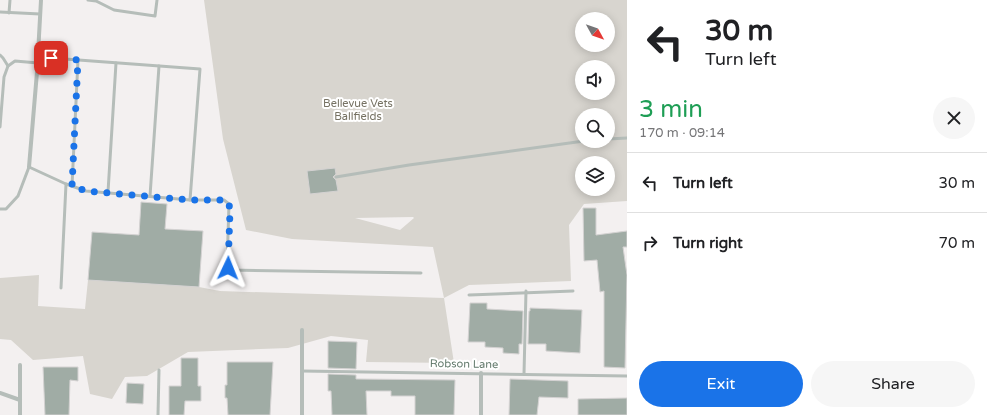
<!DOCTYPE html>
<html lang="en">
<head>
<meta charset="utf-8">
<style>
	body { margin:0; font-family:"Varela Round",sans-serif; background:#f6f6f6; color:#202124; height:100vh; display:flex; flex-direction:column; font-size:15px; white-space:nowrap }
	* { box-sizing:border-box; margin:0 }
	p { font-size:13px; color:#757577 }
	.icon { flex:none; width:22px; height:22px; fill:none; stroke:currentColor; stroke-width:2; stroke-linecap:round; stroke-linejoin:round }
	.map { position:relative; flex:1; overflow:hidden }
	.sheet { display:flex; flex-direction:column; background:#fff; width:360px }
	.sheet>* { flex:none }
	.banner { background:#fff; color:#202124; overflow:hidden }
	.needle { width:26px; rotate:130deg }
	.fabs { position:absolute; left:575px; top:12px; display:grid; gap:8px }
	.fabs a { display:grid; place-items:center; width:40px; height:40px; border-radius:50%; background:#fff; box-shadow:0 2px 10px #0003; font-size:20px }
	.pin { position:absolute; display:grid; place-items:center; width:34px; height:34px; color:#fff; margin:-17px; border-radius:8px; box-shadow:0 2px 6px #0006 }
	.me { position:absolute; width:44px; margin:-22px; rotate:2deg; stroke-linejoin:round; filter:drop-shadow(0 0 3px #0008) }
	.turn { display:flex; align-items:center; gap:14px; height:84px; padding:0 12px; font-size:18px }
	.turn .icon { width:52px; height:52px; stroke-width:2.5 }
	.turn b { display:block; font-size:28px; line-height:34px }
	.round { display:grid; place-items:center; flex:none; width:42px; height:42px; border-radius:21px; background:#f6f6f6 }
	.head { display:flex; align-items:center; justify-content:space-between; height:68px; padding:0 12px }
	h1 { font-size:24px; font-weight:600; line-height:30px; color:#1e9e55 }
	.button { display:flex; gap:8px; margin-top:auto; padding:8px 12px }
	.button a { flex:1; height:46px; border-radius:24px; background:#1a73e8; color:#fff; font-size:16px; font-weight:600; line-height:46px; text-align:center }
	.button a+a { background:#f6f6f6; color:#202124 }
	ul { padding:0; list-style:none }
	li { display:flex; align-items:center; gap:12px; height:60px; padding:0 12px; border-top:1px solid #e0e0e0 }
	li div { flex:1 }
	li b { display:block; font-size:15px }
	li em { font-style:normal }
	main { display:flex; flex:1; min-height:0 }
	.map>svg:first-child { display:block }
	.green { fill:#d8d5cf; fill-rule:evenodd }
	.building { fill:#a0aca5; stroke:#d4d2d2 }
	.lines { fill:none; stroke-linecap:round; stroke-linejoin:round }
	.lane { stroke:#b5bdb9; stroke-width:3 }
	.street { stroke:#b5bdb9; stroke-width:4 }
	.route { stroke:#1a73e8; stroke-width:7; stroke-dasharray:0 12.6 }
	.labels { text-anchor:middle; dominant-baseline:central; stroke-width:4; stroke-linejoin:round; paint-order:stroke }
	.park-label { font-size:11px; fill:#767263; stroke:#fff }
	.street-label { font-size:11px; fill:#61796b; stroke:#fff }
</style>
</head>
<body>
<main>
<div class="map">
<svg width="627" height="415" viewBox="0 0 627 415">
	<rect width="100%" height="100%" fill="#f3f0f0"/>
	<path class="green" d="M 204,0 L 627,0 L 627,201 L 584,204 L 569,225 L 571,281 L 469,285 L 444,298 L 454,363 L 366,362 L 368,340 L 331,336 L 288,348 L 188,352 L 147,376 L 125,377 L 112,399 L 90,394 L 83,356 L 33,360 L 11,340 L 0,339 L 0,278 L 39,275 L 38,306 L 85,309 L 88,280 L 199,287 L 220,291 L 444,298 L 433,247 L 292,239 L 246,230 L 223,139 ZM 582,19 L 608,19 L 608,45 L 582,45 ZM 582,67 L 608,67 L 608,93 L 582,93 ZM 582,115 L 608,115 L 608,141 L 582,141 ZM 582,163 L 608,163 L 608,189 L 582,189 ZM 355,218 L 413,217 L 414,218 L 400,230 Z"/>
	<g class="building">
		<polygon points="335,168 336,174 333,177 336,180 338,191 310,194 307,171"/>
		<polygon points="141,202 167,204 165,229 203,231 199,287 88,280 92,232 139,235"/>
		<polygon points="583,208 596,208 596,235 627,231 627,247 623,247 627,275 625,368 604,367 604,291 600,292 597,260 584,261"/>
		<polygon points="470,303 487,303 487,309 523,311 522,344 519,344 519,354 503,353 503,348 485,347 485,342 468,342"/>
		<polygon points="530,308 582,310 580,353 546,351 546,344 528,344 529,311 530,311"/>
		<polygon points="328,341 357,342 356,369 328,368"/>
		<polygon points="181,358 198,358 198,386 201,386 201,401 185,401 184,415 169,415 169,386 181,386"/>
		<polygon points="227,362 273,362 270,415 228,415 227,398 225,398 225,385 227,385"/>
		<polygon points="43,367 78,367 78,381 70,380 69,415 45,415"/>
		<polygon points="328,374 356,375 356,379 455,380 454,415 415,415 415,396 391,396 391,391 366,391 367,415 332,415 331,391 328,391"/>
		<polygon points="510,379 568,381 568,398 539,397 537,415 509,415"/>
		<polygon points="127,383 144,384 143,404 126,403"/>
		<polygon points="627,398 627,415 578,415 578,399"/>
	</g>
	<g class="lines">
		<g class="lane">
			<polyline points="88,0 96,1 114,10 155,16 157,0"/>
			<polyline points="0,12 40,14"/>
			<polyline points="9,13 10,0"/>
			<polyline points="0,55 3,58 8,66"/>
			<polyline points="0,127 4,77 8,66 15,61 38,63"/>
			<polyline points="608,139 627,138"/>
			<polyline points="336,177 409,165 584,141"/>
			<polyline points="72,186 78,60"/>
			<polyline points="108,192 116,63"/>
			<polyline points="150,196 159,66"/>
			<polyline points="190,200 224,200 229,204 227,266 230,270 421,273"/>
			<polyline points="0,209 6,209 18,196 29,167 66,184 86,191 190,200 200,69 38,57"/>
			<polyline points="61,288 66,184"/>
			<polyline points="469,295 573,291"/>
			<polyline points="302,371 627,376"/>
			<polyline points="524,374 526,291"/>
			<polyline points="158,415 159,370"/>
		</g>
		<g class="street">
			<polyline points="29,167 37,72 41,0"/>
			<polyline points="0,393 20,400"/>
			<polyline points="20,415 20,365"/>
			<polyline points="302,415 302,330"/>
			<polyline points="481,415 481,373"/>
		</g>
	</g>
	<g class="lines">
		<polyline class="route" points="51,58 78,60 72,186 86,191 190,200 224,200 229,204 230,211 228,268"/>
	</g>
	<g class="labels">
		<g class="park-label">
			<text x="358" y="103">Bellevue Vets<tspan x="358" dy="13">Ballfields</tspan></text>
		</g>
		<g class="street-label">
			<text transform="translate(464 364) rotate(1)">Robson Lane</text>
		</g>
	</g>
</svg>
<div class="fabs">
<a><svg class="needle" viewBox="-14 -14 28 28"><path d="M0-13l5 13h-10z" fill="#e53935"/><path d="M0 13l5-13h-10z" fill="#757577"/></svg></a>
<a><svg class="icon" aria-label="sound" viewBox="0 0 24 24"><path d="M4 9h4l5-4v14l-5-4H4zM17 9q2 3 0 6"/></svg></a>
<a><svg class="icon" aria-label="search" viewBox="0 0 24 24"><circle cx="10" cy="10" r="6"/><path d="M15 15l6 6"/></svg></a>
<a><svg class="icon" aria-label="layers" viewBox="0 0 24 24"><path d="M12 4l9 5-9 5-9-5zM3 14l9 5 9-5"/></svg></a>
</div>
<div class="pin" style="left:51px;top:58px;background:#d93025"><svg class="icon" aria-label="arrive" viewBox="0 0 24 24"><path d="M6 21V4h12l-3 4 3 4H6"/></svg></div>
<svg class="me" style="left:228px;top:268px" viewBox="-20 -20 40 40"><path d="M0-17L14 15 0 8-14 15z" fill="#1a73e8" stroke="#fff" stroke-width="4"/></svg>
</div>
<section class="sheet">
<div class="banner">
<div class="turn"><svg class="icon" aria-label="left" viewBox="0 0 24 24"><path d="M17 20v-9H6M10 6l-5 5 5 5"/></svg><div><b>30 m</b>Turn left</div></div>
</div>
<div class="head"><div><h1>3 min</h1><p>170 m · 09:14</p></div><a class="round"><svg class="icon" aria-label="close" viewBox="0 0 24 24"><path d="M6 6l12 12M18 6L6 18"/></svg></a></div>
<ul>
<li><svg class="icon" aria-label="left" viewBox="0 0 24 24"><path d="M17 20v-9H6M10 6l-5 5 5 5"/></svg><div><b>Turn left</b></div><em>30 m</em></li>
<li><svg class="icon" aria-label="right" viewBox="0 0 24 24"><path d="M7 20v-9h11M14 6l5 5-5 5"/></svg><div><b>Turn right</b></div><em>70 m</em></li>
</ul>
<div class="button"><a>Exit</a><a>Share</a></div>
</section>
</main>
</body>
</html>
